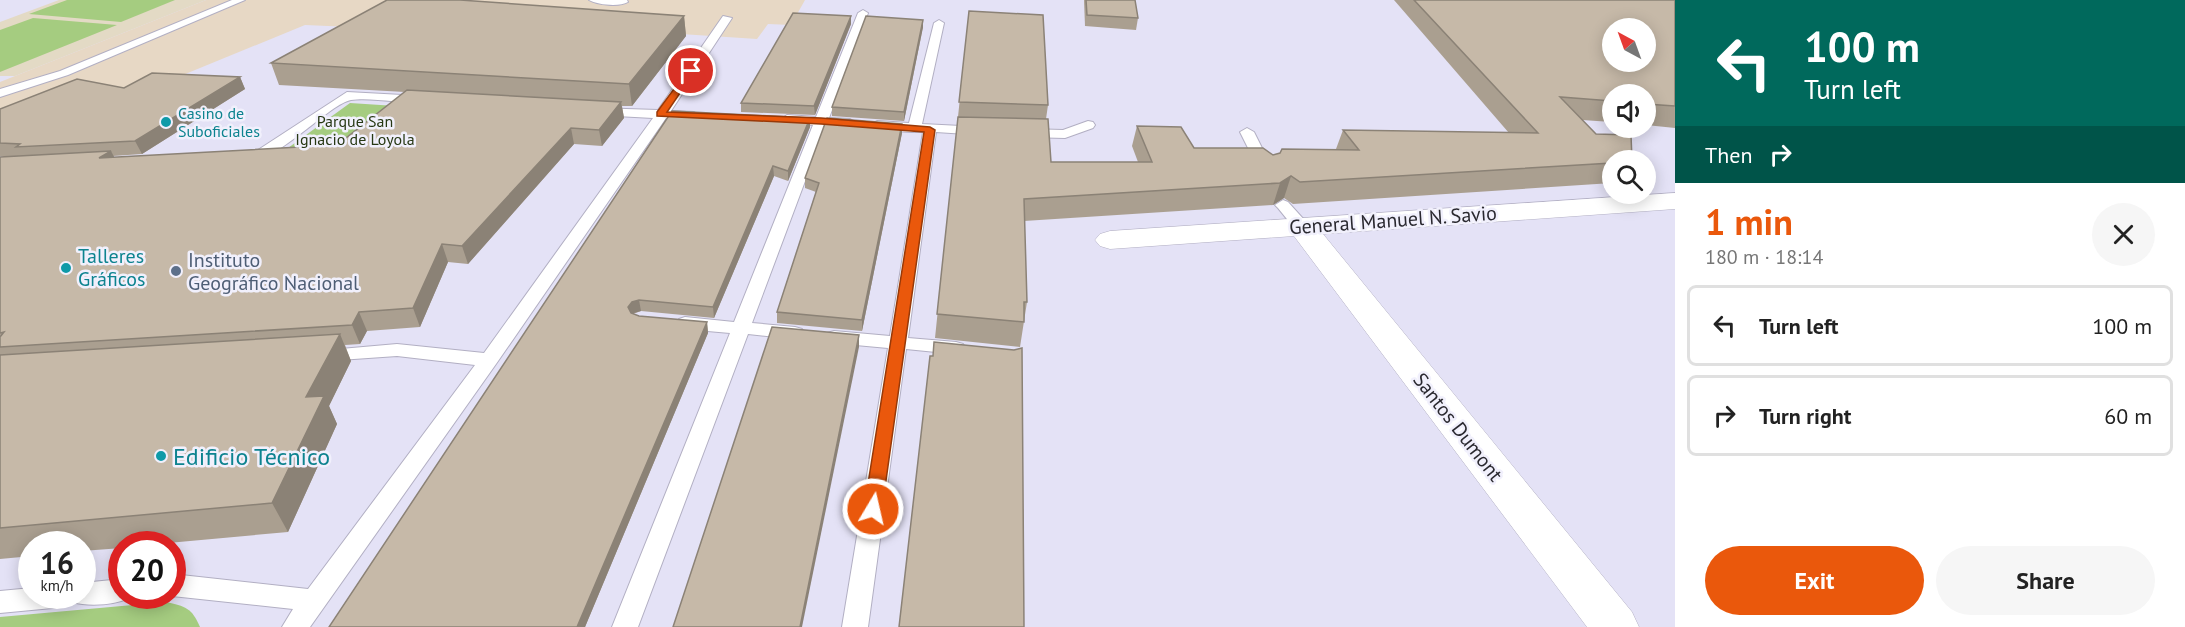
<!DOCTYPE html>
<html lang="en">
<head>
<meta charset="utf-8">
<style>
	body { margin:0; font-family:"PT Sans",sans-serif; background:#f6f6f6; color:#222; height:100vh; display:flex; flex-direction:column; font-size:22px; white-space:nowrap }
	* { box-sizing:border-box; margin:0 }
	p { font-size:20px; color:#767676 }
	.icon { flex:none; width:33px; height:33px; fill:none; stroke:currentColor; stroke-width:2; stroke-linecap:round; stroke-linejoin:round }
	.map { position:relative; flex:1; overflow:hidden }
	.details { display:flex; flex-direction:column; background:#fff; width:510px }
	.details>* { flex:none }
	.hud { background:#00695c; color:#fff; overflow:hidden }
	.needle { width:39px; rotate:319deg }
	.controls { position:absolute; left:1602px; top:18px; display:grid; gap:12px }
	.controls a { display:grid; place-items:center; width:54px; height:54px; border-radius:50%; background:#fff; box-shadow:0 3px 15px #0003; font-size:30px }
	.speed { position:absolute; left:18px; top:531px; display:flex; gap:12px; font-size:30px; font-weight:700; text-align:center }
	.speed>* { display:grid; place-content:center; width:78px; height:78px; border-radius:50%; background:#fff; box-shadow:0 3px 15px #0003; line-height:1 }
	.speed small { font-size:15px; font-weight:400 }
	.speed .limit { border:9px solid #d22; background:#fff; color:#111 }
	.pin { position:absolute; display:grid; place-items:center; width:51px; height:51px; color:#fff; margin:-26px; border:3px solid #fff; border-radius:50%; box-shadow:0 2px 6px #0007 }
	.me { position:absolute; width:66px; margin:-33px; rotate:9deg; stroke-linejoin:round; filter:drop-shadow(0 0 4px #0008) }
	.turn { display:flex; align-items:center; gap:21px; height:126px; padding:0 30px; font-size:27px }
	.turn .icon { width:78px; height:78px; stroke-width:2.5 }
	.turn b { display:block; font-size:42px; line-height:51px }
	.then { display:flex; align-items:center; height:57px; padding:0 30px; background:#0003; gap:12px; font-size:22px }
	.round { display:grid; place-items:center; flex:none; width:63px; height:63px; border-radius:32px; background:#f6f6f6 }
	.headline { display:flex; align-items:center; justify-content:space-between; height:102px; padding:0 30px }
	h1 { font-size:36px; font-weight:800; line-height:45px; color:#ea580c }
	.action { display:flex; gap:12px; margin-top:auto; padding:12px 30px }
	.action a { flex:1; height:69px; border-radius:36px; background:#ea580c; color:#fff; font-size:24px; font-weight:800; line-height:69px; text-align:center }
	.action a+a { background:#f6f6f6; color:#222 }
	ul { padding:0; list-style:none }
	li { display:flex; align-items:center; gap:18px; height:81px; margin:0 12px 9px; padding:0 18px; border:3px solid #e0e0e0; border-radius:9px }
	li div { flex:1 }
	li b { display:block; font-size:22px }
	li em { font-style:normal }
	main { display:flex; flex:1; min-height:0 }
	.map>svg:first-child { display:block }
	.education { fill:#e3dac5 }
	.medical { fill:#e7d8c5 }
	.green { fill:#a5cc80 }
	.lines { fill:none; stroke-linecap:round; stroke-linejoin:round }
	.lane-casing { stroke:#b2afc3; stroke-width:2 }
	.street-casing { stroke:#b2afc3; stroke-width:1 }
	.lane { fill:#fff; fill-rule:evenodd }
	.street { fill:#fff; fill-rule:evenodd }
	.wall { fill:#aa9f90 }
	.shaded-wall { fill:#8b8276 }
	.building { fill:#c6b9a8; stroke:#8b8276; stroke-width:1.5; fill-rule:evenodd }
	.route { fill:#ea580c; stroke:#983908; stroke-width:1.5 }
	.culture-dot { fill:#0f9aa8; stroke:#f1f0fc; stroke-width:2 }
	.service-dot { fill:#5c6f8a; stroke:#f1f0fc; stroke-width:2 }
	.labels { text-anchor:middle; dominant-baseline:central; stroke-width:5; stroke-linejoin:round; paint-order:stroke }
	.far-culture-label { font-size:16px; fill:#0d838f; stroke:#f1f0fc; text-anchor:start }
	.far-park-label { font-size:16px; fill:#273814; stroke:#f1f0fc }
	.street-label { font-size:20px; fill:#2a2930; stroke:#f1f0fc }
	.culture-label { font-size:20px; fill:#0d838f; stroke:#f1f0fc; text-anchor:start }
	.service-label { font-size:20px; fill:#4e5e75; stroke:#f1f0fc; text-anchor:start }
	.near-culture-label { font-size:24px; fill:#0d838f; stroke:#f1f0fc; text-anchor:start }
</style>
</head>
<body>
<main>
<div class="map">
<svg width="1675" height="627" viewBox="0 0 1675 627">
	<rect width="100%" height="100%" fill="#e4e2f6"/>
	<polygon class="education" points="59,0 206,0 15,76 0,76 0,22"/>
	<polygon class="medical" points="206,0 805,0 791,25 768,24 757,39 681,34 444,31 305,25 83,116 0,110 0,82"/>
	<g class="green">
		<polygon points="67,0 175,0 121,22 29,14"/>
		<polygon points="33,18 117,25 0,72 0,30"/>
		<polygon points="350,103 411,107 427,145 288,148"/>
		<path d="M 166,602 C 185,606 192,608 200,627 L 0,627 L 0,617 Z"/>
	</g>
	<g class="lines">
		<defs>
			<g id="lane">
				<polygon points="232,0 245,0 68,75 0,97 0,89 60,71"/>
				<path d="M 589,0 L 627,0 L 628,2 C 620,7 597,5 589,0 Z"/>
				<polygon points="863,10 868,13 829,118 850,119 856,123 850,127 826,125 752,323 795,327 802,329 804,333 802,337 795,339 748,334 638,627 612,627 730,333 685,329 679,327 676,323 679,319 685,317 734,322 813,125 787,123 781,119 787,115 816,117 858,13"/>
				<polygon points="723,16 732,18 671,111 694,112 700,116 694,120 666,118 496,364 310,627 282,627 293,609 172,596 172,574 308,589 475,365 397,356 325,361 318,359 315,355 318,351 397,344 484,353 653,118 598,115 594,114 592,111 594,108 658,110"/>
				<path d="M 939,20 L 944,23 L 922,124 L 981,127 L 988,131 L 981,135 L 936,132 L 908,338 L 956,342 L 963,344 L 965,348 L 963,352 L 956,354 L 906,349 L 868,627 L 842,627 L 888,348 L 834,343 L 827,341 L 825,337 L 827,333 L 834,331 L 890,336 L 923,132 C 913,132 878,132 870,125 L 877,121 L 909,123 L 934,23 Z"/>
				<path d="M 347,92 L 421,96 L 427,100 L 421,104 C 402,103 369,97 351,100 C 327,104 263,179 240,155 L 242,152 L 258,150 Z"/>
				<polygon points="1088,121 1093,122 1095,125 1093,128 1065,138 1027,137 1020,133 1027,129 1063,130"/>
				<polygon points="1247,128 1254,132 1273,170 1271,173 1266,174 1259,170 1240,132"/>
				<polygon points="1283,200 1288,202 1307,223 1309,226 1307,229 1295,229 1278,208 1275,205"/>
				<path d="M 122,579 L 122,596 L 132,596 C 120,605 88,607 73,602 L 63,607 L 0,613 L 0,591 L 32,588 L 32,596 L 82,596 L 82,583 Z"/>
			</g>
			<polygon id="street" points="1675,193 1675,209 1323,234 1632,612 1639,627 1587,627 1294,236 1110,249 1100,246 1095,240 1100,234 1110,231"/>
		</defs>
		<use href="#lane" class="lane-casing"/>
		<use href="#street" class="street-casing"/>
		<use href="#lane" class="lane"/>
		<use href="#street" class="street"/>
	</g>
	<g class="wall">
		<polygon points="1084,0 1135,0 1138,18 1136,30 1085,26"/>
		<polygon points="1394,0 1675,0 1675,128 1646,125 1646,94 1612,94 1612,122 1582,120 1612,160 1612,183 1293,204 1284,198 1273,205 1024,221 1027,302 1020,347 935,338 969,11 1048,105 1046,119 1051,162 1138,162 1132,146 1137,126 1194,148 1273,155 1336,149 1343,130 1509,133"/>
		<polygon points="684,16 686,36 632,106 622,106 624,118 602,146 574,144 468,264 448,262 420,327 367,331 360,344 345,345 351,361 329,406 337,424 288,532 157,544 122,544 122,548 82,551 82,544 32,544 32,556 0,559 0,157 10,156 0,156 0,109 124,88 240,77 245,89 142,154 113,156 114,158 337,145 405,92 279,85 271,63"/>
		<polygon points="851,16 851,24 815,115 741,112 741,103"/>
		<polygon points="923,20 923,27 904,121 832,116 832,107"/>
		<polygon points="672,111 810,127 788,181 774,176 714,318 641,311 633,314 639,316 707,322 708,333 585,627 329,627"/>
		<polygon points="902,133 862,331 777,323 777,312 816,192 805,188 805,178"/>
	</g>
	<g class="shaded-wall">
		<polygon points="684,16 686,36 632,106 629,84"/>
		<polygon points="851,16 851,24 815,115 814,106"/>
		<polygon points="923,20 923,27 904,121 904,112"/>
		<polygon points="240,77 245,89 142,154 135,141"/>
		<polygon points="621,102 624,118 602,146 599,130"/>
		<polygon points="810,118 810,127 788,181 788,171"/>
		<polygon points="902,124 902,133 862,331 862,320"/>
		<polygon points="571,128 574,144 468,264 462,246"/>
		<polygon points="111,151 120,168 99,158"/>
		<polygon points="773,166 774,176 714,318 713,307"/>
		<polygon points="1291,176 1284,198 1273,205 1280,183"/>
		<polygon points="442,244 448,262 420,327 413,308"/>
		<polygon points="639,300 641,311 634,313 630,318 628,307 632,302"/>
		<polygon points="359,312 367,331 360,344 352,325"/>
		<polygon points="707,322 708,333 585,627 577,627"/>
		<polygon points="340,334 351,361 329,406 337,424 288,532 272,503 306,397"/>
		<polygon points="859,335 859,347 802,627 800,627"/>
	</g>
	<g class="building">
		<polygon points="387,0 460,0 684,16 629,84 271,63"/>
		<polygon points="1086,0 1135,0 1138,18 1087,15"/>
		<path d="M 1414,0 L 1675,0 L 1675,106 L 1646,104 L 1646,94 L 1612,94 L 1612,101 L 1560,97 L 1596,134 L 1631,135 L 1632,160 L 1612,160 L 1612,163 L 1300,182 L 1291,176 L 1280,183 L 1024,199 L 1027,302 L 1024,302 L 1024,322 L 937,314 L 958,117 L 1048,119 L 1051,162 L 1152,162 L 1137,126 L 1181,127 L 1194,148 L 1263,148 L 1273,155 L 1280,153 L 1282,149 L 1359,150 L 1343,130 L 1538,133 ZM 1612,28 L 1646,28 L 1646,62 L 1612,62 Z"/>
		<polygon points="969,11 1043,15 1048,105 959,102"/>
		<polygon points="793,13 851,16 814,106 741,103"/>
		<polygon points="866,16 923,20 904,112 832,107"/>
		<polygon points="152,73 240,77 135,141 16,147 20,144 0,143 0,109 77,79 124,88"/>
		<polygon points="407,90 621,102 599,130 571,128 462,246 442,244 413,308 359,312 352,325 0,347 0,337 4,332 0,333 0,157 111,151 99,158 337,145"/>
		<polygon points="672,111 810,118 788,171 773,166 713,307 639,300 632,302 628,307 631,313 639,316 707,322 577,627 329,627"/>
		<polygon points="827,118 902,124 862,320 777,312 819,183 805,178"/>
		<polygon points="772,327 859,335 800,627 673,627"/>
		<polygon points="340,334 306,397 324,396 272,503 0,528 0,355"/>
		<polygon points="934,342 1014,350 1022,348 1024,627 899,627 930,356 933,356"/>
	</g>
	<polygon class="route" points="691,69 695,71 667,112 821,118 930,127 935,130 882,509 879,513 873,515 867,513 864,509 924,132 821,124 657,116 657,112 688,70"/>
	<g class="culture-dot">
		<circle cx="166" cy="122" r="6"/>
		<circle cx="66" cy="268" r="6"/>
		<circle cx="161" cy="456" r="6"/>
	</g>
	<circle class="service-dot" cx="176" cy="271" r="6"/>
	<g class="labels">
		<g class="far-culture-label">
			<text x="178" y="113">Casino de<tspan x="178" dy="18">Suboficiales</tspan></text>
		</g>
		<g class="far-park-label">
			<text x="355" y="121">Parque San<tspan x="355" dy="18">Ignacio de Loyola</tspan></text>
		</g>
		<g class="street-label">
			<text transform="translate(1393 220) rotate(-4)">General Manuel N. Savio</text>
			<text transform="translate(1458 427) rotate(52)">Santos Dumont</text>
		</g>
		<g class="culture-label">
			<text x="78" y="256">Talleres<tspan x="78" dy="23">Gráficos</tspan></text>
		</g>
		<g class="service-label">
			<text x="188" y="260">Instituto<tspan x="188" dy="23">Geográfico Nacional</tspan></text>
		</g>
		<g class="near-culture-label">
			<text x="173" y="456">Edificio Técnico</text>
		</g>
	</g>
</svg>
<div class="controls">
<a><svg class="needle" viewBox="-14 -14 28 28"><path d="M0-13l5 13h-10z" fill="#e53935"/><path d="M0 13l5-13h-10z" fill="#767676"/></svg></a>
<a><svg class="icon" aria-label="sound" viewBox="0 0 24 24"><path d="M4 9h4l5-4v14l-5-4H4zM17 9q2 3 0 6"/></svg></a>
<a><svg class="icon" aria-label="search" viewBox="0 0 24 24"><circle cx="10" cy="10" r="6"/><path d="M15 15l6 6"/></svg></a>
</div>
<div class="speed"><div>16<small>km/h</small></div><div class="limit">20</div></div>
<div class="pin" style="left:691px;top:71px;background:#d93025"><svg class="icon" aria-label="arrive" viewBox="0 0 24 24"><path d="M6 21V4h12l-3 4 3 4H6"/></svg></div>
<svg class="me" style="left:873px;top:509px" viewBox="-20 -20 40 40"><circle r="17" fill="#ea580c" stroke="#fff" stroke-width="3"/><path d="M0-11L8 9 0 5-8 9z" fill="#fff"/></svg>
</div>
<section class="details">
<div class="hud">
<div class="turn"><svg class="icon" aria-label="left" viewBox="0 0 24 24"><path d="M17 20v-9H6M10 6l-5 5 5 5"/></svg><div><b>100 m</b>Turn left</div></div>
<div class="then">Then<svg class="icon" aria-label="right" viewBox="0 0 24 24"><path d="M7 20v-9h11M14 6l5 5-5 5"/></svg></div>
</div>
<div class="headline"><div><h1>1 min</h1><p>180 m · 18:14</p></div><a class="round"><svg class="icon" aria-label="close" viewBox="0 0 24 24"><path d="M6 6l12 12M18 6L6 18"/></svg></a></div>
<ul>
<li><svg class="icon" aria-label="left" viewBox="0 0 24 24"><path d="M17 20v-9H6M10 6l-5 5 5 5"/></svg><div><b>Turn left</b></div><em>100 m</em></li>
<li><svg class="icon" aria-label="right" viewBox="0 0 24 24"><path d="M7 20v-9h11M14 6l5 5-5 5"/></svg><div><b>Turn right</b></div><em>60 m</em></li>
</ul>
<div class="action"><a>Exit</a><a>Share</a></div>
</section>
</main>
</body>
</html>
